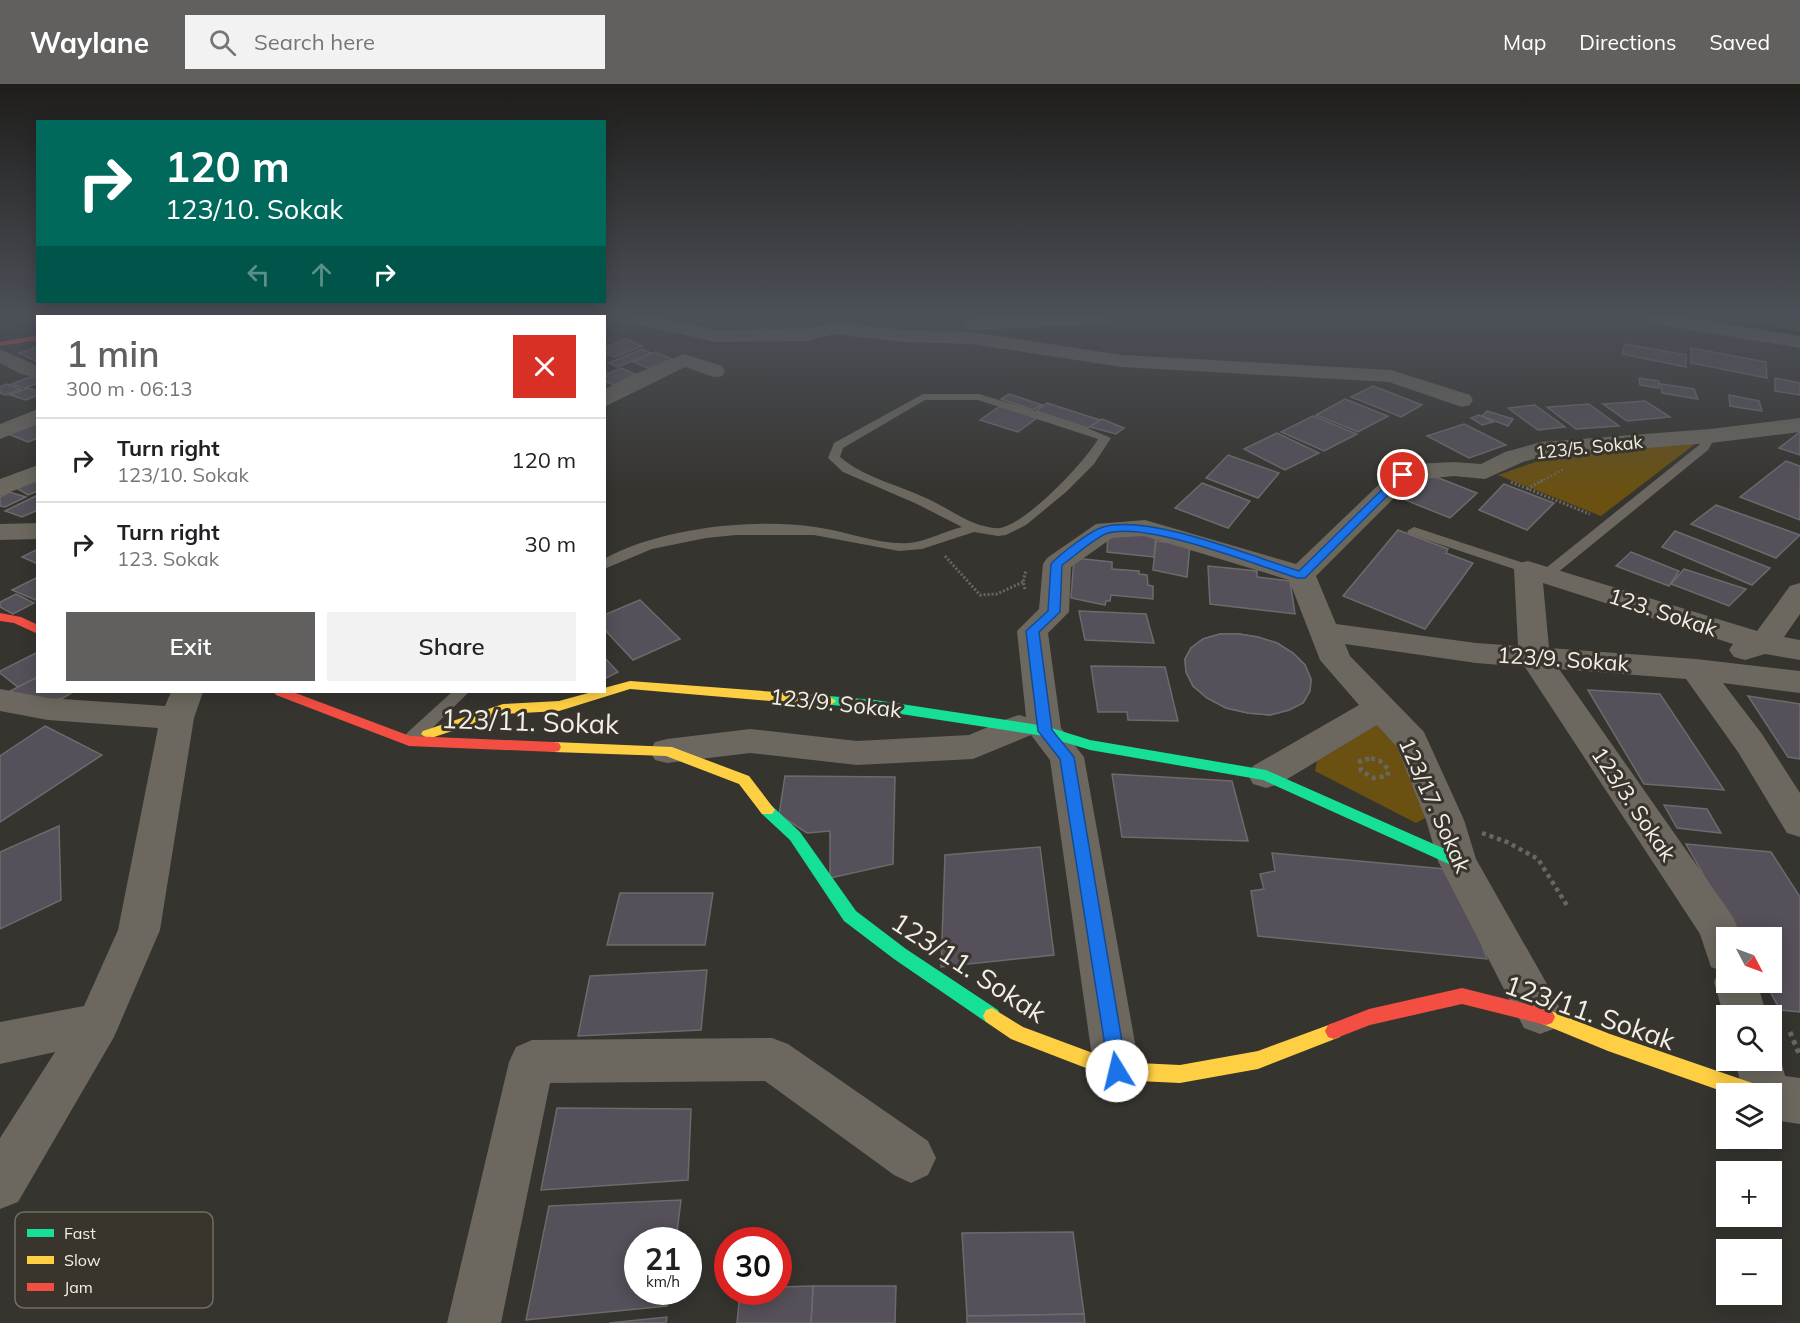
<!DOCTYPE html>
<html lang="en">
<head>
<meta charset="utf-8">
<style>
	body { margin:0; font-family:Mulish,sans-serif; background:#f2f2f2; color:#202124; height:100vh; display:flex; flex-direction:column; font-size:22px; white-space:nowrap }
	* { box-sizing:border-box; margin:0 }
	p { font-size:20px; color:#757577 }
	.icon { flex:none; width:33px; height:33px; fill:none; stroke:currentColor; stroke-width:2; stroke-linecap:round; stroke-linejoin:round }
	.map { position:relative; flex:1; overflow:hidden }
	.side { position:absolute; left:36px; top:231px; width:570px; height:378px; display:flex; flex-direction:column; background:#fff; border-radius:0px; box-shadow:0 3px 15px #0003 }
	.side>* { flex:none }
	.banner { position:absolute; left:36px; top:36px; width:570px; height:183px; border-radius:0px; box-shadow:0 3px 15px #0003; background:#00695c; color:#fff; overflow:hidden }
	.needle { width:39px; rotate:131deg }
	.fabs { position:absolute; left:1716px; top:843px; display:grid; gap:12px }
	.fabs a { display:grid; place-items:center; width:66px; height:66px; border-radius:0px; background:#fff; box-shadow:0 3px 15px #0003; font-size:30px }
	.speed { position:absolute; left:624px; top:1143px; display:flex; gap:12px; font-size:30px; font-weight:700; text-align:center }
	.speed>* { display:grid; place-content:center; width:78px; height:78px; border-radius:50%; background:#fff; box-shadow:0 3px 15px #0003; line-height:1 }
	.speed small { font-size:15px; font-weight:400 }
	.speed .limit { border:9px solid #d22; background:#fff; color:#111 }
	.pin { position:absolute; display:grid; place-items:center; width:51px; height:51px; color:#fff; margin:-26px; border:3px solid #fff; border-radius:50%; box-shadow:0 2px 6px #0007 }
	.me { position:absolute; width:66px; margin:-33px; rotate:351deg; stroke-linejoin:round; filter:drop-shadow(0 0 4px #0008) }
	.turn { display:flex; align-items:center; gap:21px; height:126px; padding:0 30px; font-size:27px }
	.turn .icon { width:78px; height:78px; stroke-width:2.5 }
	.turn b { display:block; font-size:42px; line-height:51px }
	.lanes { display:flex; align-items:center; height:57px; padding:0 30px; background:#0003; justify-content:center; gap:30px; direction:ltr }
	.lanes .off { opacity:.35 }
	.round { display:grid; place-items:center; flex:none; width:63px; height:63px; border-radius:0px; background:#f2f2f2 }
	.headline { display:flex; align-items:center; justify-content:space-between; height:102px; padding:0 30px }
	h1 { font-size:36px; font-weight:600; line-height:45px; color:#61605f }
	.primary-button { display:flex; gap:12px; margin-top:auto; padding:12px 30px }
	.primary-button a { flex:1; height:69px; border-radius:0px; background:#61605f; color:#fff; font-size:24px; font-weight:600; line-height:69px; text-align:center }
	.primary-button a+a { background:#f2f2f2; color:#202124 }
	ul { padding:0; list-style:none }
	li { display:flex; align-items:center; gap:18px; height:84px; padding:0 30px; border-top:2px solid #e0e0e0 }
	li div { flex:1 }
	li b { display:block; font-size:22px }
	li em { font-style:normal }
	header { display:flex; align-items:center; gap:36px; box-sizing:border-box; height:84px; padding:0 30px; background:#61605f; color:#fff }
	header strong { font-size:28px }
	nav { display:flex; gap:33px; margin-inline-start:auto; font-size:21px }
	.search { width:420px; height:54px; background:#f2f2f2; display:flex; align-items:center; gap:15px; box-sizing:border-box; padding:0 21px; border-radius:0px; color:#757577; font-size:22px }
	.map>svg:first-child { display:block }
	.green { fill:#6a5112 }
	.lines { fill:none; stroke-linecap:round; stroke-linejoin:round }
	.stream { stroke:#261c08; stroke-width:5 }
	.building { fill:#555059; stroke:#6c6b6b; stroke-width:1.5 }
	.path-far3 { stroke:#6a6760; stroke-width:2; stroke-dasharray:2 2; stroke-linecap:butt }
	.path-far2 { stroke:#6a6760; stroke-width:3; stroke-dasharray:2 2; stroke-linecap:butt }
	.path-far1 { stroke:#6a6760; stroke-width:4.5; stroke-dasharray:4 4; stroke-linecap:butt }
	.path { stroke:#6a6760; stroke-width:5; stroke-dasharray:4.5 4.5; stroke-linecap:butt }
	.lane { fill:#6c685f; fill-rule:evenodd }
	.street { fill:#6c685f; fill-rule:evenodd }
	.fast { fill:#16e098; fill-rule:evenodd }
	.slow { fill:#ffcf43; fill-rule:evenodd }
	.jam { fill:#f24e42; fill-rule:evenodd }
	.route { fill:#1a73e8; stroke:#114b97; stroke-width:1.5 }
	.labels { text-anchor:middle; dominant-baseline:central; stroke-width:6; stroke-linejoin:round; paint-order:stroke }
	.far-street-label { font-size:18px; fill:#f2efe9; stroke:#39352c }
	.street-label { font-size:22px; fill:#f2efe9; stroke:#39352c }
	.near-street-label { font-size:27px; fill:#f2efe9; stroke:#39352c }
	.key { fill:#39352c; stroke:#706d65; stroke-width:1.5 }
	.key-label { font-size:16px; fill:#f2efe9 }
</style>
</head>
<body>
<header>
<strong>Waylane</strong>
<div class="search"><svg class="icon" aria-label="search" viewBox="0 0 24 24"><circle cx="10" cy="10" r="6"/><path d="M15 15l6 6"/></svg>Search here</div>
<nav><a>Map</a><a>Directions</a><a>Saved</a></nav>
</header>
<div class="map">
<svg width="1800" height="1239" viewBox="0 0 1800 1239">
	<rect width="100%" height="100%" fill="#36342f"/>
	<g class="green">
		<polygon points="1699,357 1601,432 1498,391 1558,370"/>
		<polygon points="1380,639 1397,651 1429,732 1416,739 1315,687 1317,677"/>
	</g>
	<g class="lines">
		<polyline class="stream" points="1701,234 1800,250"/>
	</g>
	<g class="building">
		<polygon points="626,255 642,262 615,273 604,269 604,264"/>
		<polygon points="1625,260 1686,271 1686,283 1622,270"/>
		<polygon points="38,263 38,278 19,269"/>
		<polygon points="1691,264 1766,278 1767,294 1691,279"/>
		<polygon points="642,265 651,269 618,283 609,279"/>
		<polygon points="655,268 672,275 650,285 633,278"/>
		<polygon points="621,284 637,291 614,301 604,297 604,291"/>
		<polygon points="30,293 38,295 38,299 25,304 12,300"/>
		<polygon points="1639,294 1659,297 1659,304 1640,301"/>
		<polygon points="1775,294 1800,299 1800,311 1775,307"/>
		<polygon points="7,300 21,305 6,311 0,309 0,303"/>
		<polygon points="1661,300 1694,305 1698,315 1662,309"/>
		<polygon points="1373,302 1422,321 1401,333 1351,313"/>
		<polygon points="28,304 38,307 38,311 26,316 10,311"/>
		<polygon points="1009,310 1042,321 1033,326 1001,315"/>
		<polygon points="1729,311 1759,317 1762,327 1730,322"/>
		<polygon points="1345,315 1388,332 1358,348 1316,331"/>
		<polygon points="1645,317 1670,333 1627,337 1603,320"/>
		<polygon points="1047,319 1100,336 1088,344 1036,327"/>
		<polygon points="1589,320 1619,342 1576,345 1547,323"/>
		<polygon points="1535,321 1565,343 1538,346 1508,324"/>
		<polygon points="1000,322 1037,334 1018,348 980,336"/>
		<polygon points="1487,327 1513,335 1508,342 1482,332"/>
		<polygon points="1479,331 1493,338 1482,341 1471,334"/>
		<polygon points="1313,332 1357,350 1324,367 1281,348"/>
		<polygon points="1102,335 1124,344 1116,350 1090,343"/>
		<polygon points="38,339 38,354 28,358 6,349"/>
		<polygon points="1464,340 1506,361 1469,374 1427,352"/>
		<polygon points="1800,348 1800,371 1779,364"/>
		<polygon points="1277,349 1319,369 1285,386 1244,365"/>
		<polygon points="1228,371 1279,389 1258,414 1206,394"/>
		<polygon points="1786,377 1800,382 1800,436 1740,413"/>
		<polygon points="1426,389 1477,409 1450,434 1398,413"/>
		<polygon points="38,392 38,407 28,411 13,402"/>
		<polygon points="1202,399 1250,417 1228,444 1175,424"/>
		<polygon points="1504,400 1554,419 1527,446 1479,426"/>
		<polygon points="9,408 26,413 5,423 0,422 0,413"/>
		<polygon points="38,411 38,426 22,433 5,427"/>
		<polygon points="1716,421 1800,451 1776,474 1691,440"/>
		<polygon points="1398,446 1448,465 1446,469 1473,479 1425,545 1343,512"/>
		<polygon points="1675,447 1770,484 1752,501 1662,463"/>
		<polygon points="1108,448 1156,451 1154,473 1107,468"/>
		<polygon points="1156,457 1190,461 1187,493 1153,486"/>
		<polygon points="38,465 38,480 22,473"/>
		<polygon points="1631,468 1679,487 1669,502 1616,482"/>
		<polygon points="1074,474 1112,478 1112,485 1139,487 1139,490 1147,491 1148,501 1153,502 1153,515 1111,511 1110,517 1106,517 1105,521 1071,514"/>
		<polygon points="1208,482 1257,487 1257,493 1290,497 1295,530 1210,520"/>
		<polygon points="1684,485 1746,505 1729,522 1671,500"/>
		<polygon points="38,493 38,517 12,506"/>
		<polygon points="16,510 34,519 13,530 0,523 0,518"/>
		<polygon points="640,516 680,555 633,576 604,545 604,531"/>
		<polygon points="1079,527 1146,530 1154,559 1085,556"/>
		<polygon points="1220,550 1239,550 1258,553 1277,559 1293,569 1305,581 1311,595 1310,607 1303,619 1289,626 1270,631 1248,629 1226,624 1207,614 1193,602 1186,588 1185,575 1191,564 1203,555"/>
		<polygon points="1220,550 1239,550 1258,553 1277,559 1293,569 1305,581 1311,595 1310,607 1303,619 1289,626 1270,631 1248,629 1226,624 1207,614 1193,602 1186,588 1185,575 1191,564 1203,555"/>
		<polygon points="38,568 38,593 18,603 0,589 0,587"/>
		<polygon points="604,573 618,588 604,595"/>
		<polygon points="1091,582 1165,583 1178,637 1128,636 1127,628 1098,628"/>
		<polygon points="38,593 38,608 73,608 63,614 43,619 8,608"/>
		<polygon points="1588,606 1660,610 1724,706 1644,700"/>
		<polygon points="1748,612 1800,620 1800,675 1788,673"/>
		<polygon points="45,642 102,671 0,738 0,672"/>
		<polygon points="1112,690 1232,697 1248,757 1122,753"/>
		<polygon points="785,692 895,693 893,780 830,794 830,747 807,749 779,731"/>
		<polygon points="1664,721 1707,725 1721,749 1677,744"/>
		<polygon points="59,742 61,816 0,845 0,768"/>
		<polygon points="1686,760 1771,768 1800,813 1800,928 1780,926 1765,898 1772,898 1772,854 1739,854"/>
		<polygon points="1040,763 1054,871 941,883 945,771"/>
		<polygon points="1272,769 1456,786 1487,875 1258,852 1251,807 1264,805 1260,790 1275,787"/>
		<polygon points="620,809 713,809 705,861 607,861"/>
		<polygon points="707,886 701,946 578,952 590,892"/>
		<polygon points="557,1024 691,1025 688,1096 541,1106"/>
		<polygon points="681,1116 676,1156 638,1156 638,1208 669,1208 667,1222 526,1236 549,1122"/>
		<polygon points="1073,1148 1084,1230 967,1232 962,1149"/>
		<polygon points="813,1202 896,1202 895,1239 811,1239"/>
		<polygon points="813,1202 811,1239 737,1239 740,1208 778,1208 778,1203"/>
		<polygon points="1084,1230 1085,1239 967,1239 967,1232"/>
		<polygon points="667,1233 666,1239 609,1239"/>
	</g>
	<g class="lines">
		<polyline class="path-far3" points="1540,398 1564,385"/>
		<g class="path-far2">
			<polyline points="1511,398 1590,430"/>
			<polyline points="1527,405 1543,396"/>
			<polyline points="945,472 980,511 997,510 1023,498"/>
			<polyline points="1025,505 1023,498 1026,486"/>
		</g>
		<g class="path-far1">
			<polygon points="1371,674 1380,677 1389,686 1387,692 1374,694 1361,687 1360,677"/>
			<polyline points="1482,749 1507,758 1538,775 1568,823"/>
		</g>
		<polyline class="path" points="1790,948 1800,972"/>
		<g class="lane">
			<path d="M 923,310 L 979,310 L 1078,340 L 1111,354 L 1094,380 L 1066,408 L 1026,441 L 1006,451 L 998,452 L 974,448 L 922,465 L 899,467 L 814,451 L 736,451 L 706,454 L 652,465 L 604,485 L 604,475 C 660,444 752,434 815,443 C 846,447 878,461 909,459 C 928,457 945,447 962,443 L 917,420 L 843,388 L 828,374 L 834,359 ZM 925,316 L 978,316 L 1098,355 C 1085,378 1026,440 1000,444 C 994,445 983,442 977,440 C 960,434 944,422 928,415 C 899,401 865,394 840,373 L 843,364 Z"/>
			<polygon points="1710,348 1716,352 1708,366 1551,494 1541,494 1539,491 1541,488 1699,361 1706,350"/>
			<polygon points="1414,443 1533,482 1535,485 1528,489 1523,488 1409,450 1407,447"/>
			<polygon points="452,608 469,608 420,656 408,656 405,652 408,648"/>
		</g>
		<g class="street">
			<polygon points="626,234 663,234 715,246 805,245 834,238 902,246 972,248 1122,271 1391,286 1470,311 1473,316 1470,321 1462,323 1389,298 1122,283 972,260 902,258 834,250 805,257 715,258 629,238"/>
			<polygon points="973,234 1109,234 1106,238 1099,240 973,246 966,244 963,240 966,236"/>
			<polygon points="1647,234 1693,234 1800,252 1800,264 1657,240 1650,238"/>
			<polygon points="0,265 38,282 38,294 21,290 0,279"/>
			<polygon points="684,270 722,282 725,287 722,292 714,293 685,283 604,323 604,306 627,293"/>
			<polygon points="38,325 38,340 0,355 0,340"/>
			<polygon points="1800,334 1800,348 1710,359 1543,372 1523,378 1485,395 1454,392 1412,396 1316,492 1336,540 1476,559 1518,562 1514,485 1518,479 1528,477 1757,547 1790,502 1800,499 1800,530 1784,553 1800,556 1800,576 1765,570 1745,576 1734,573 1729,566 1733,560 1543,499 1549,564 1696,575 1800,587 1800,609 1723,599 1762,650 1800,709 1800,753 1787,749 1738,668 1686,595 1559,585 1733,833 1742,854 1726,854 1726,898 1757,898 1767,932 1726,932 1726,940 1714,898 1719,886 1711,883 1700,850 1525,583 1476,579 1345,560 1350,572 1424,648 1464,736 1476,775 1556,916 1562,930 1556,944 1540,950 1524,944 1438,777 1426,736 1397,663 1377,641 1279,700 1266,704 1253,700 1248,691 1253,682 1359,621 1320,576 1289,496 1144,452 1112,454 1071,483 1069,528 1048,549 1061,644 1084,673 1140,987 1133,1002 1117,1009 1101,1002 1094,987 1050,676 1031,651 973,675 857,681 750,669 667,679 655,676 650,667 655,658 667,655 750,645 857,657 969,651 1007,635 1019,631 1026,633 1017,547 1039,525 1043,480 1047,474 1096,440 1145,436 1296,480 1394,386 1415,380 1454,378 1481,380 1505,368 1541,358 1710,345"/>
			<polygon points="38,381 38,397 0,412 0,395"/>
			<polygon points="38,439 38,455 0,456 0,440"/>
			<polygon points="0,605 48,614 165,622 171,608 203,608 194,634 160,846 114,953 18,1118 0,1125 0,1054 55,968 0,980 0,938 84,922 118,846 158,644 48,636 0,627"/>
			<polygon points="772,954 788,960 928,1057 936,1074 928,1091 911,1099 894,1091 765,997 550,999 501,1239 447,1239 509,978 516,963 532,956"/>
			<polygon points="1772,960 1781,976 1785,992 1800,994 1800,1040 1772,1036 1772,1010 1743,1010 1735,976 1772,976"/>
		</g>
		<g class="fast">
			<polygon points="829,612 875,616 1045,642 1090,656 1266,686 1463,773 1465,777 1463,781 1457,783 1451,781 1263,696 1090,666 1044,652 875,626 824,620 822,617"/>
			<polygon points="767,720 772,722 800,748 856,827 906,865 998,926 1001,932 998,938 992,940 986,938 894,875 844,837 790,756 762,730 759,726 762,722"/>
		</g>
		<g class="slow">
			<polygon points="630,597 829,612 836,617 829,622 630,605 559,627 504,630 428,655 421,650 423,647 503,620 559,617 592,608 604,608 604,604"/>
			<polygon points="554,658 672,663 749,692 775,726 772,730 762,730 739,700 666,672 554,668 549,667 547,663 549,659"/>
			<polygon points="992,924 1023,943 1117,978 1180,981 1258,967 1334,939 1340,941 1343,947 1340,953 1258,985 1180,999 1117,996 1011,955 986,938 983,932 986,926"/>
			<polygon points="1546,925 1610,950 1758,1001 1765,1003 1767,1010 1730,1010 1608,967 1540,939 1537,933 1540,927"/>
		</g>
		<g class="jam">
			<polygon points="38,251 38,256 0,262 0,258"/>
			<polygon points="0,529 21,533 38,541 38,550 14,539 0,537"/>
			<polygon points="274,608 293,608 410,652 554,658 559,659 561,663 559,667 554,668 409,662 276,611"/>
			<polygon points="1462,904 1546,925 1552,927 1555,933 1552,939 1546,941 1462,920 1370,941 1334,955 1328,953 1325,947 1328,941 1369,925"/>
		</g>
	</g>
	<linearGradient id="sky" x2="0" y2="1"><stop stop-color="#1e1d1a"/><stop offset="0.57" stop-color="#4c5058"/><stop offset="1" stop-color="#4c5058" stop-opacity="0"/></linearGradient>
	<rect width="1800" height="408" fill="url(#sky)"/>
	<path class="route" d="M 1403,388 L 1408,391 L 1305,494 L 1297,494 C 1254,480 1148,438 1108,449 C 1095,453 1074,473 1062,481 L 1060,528 L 1039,548 L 1052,646 L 1074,673 L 1127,987 L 1124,994 L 1117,996 L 1110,994 L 1060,675 L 1038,647 L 1026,547 L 1048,527 L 1051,480 C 1060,470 1090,447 1103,443 C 1150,430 1251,472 1299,487 L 1399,389 Z"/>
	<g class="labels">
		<g class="far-street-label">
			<text transform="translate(1589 363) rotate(-6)">123/5. Sokak</text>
		</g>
		<g class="street-label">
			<text transform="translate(1663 528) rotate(18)">123. Sokak</text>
			<text transform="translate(1563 575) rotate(4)">123/9. Sokak</text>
			<text transform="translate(836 619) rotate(6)">123/9. Sokak</text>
			<text transform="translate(1634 720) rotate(56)">123/3. Sokak</text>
			<text transform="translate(1435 721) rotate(66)">123/17. Sokak</text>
		</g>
		<g class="near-street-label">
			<text transform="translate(530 637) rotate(2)">123/11. Sokak</text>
			<text transform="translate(969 883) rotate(33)">123/11. Sokak</text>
			<text transform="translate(1590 928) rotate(19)">123/11. Sokak</text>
		</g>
	</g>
	<rect x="15" y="1128" width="198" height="96" rx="9" class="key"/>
	<rect x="27" y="1145" width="27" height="8" fill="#16e098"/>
	<rect x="27" y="1172" width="27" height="8" fill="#ffcf43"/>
	<rect x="27" y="1199" width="27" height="8" fill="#f24e42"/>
	<g class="key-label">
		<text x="64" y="1155">Fast</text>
		<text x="64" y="1182">Slow</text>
		<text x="64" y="1209">Jam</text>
	</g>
</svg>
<div class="fabs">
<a><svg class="needle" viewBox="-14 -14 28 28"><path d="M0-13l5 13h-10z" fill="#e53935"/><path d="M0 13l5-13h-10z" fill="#757577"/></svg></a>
<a><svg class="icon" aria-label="search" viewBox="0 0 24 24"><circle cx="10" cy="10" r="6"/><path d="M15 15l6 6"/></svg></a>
<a><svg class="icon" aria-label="layers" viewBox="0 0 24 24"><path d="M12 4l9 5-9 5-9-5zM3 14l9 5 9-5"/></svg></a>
<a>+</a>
<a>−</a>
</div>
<div class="speed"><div>21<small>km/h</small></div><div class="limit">30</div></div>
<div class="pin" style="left:1403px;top:391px;background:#d93025"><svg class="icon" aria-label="arrive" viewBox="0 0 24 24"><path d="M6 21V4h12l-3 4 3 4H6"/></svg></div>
<svg class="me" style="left:1117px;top:987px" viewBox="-20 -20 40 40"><circle r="19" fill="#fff"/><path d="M0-13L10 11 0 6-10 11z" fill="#1a73e8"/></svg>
<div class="banner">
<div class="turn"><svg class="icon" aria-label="right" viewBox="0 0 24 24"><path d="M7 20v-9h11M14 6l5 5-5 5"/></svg><div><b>120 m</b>123/10. Sokak</div></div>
<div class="lanes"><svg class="icon off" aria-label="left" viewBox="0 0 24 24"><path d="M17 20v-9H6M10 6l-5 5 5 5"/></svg><svg class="icon off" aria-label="ahead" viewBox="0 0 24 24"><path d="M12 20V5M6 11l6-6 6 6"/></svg><svg class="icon" aria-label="right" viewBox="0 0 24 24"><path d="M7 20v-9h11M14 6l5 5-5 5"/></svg></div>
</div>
<section class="side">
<div class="headline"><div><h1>1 min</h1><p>300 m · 06:13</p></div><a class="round" style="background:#d93025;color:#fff"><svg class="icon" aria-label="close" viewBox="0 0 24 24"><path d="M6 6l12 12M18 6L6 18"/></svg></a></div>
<ul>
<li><svg class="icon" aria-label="right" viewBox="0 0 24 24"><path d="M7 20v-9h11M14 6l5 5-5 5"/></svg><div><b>Turn right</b><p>123/10. Sokak</p></div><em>120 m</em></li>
<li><svg class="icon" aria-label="right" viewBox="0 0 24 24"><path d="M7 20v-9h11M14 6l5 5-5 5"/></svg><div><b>Turn right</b><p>123. Sokak</p></div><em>30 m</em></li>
</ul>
<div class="primary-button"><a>Exit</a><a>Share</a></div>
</section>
</div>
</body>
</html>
